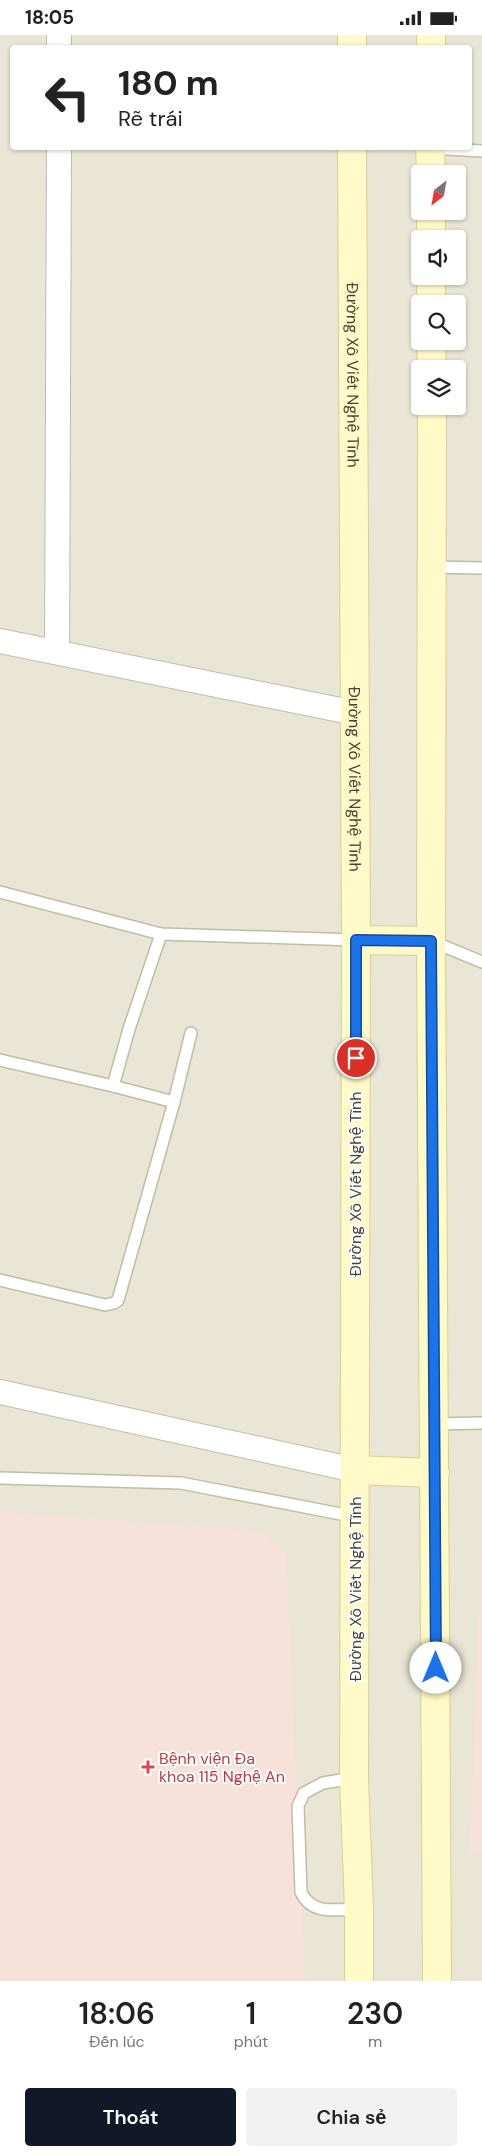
<!DOCTYPE html>
<html lang="vi">
<head>
<meta charset="utf-8">
<style>
	body { margin:0; font-family:"DM Sans",sans-serif; background:#f2f2f2; color:#222; height:100vh; display:flex; flex-direction:column; font-size:19px; white-space:nowrap }
	* { box-sizing:border-box; margin:0 }
	p { font-size:16px; color:#767676 }
	.icon { flex:none; width:28px; height:28px; fill:none; stroke:currentColor; stroke-width:2; stroke-linecap:round; stroke-linejoin:round }
	.map { position:relative; height:1946px; overflow:hidden }
	.details { display:flex; flex-direction:column; background:#fff; flex:1 }
	.details>* { flex:none }
	.hud { position:absolute; left:10px; top:10px; width:462px; height:105px; border-radius:5px; box-shadow:0 1px 4px #0004; background:#fff; color:#222; overflow:hidden }
	.needle { width:32px; rotate:211deg }
	.fabs { position:absolute; left:411px; top:130px; display:grid; gap:10px }
	.fabs a { display:grid; place-items:center; width:55px; height:55px; border-radius:5px; background:#fff; box-shadow:0 1px 4px #0004; font-size:25px }
	.pin { position:absolute; display:grid; place-items:center; width:42px; height:42px; color:#fff; margin:-21px; border:2px solid #fff; border-radius:50%; box-shadow:0 1px 5px #0007 }
	.me { position:absolute; width:55px; margin:-28px; rotate:0deg; stroke-linejoin:round; filter:drop-shadow(0 0 4px #0008) }
	.turn { display:flex; align-items:center; gap:18px; height:105px; padding:0 25px; font-size:22px }
	.turn .icon { width:65px; height:65px; stroke-width:2.5 }
	.turn b { display:block; font-size:35px; line-height:42px }
	.eta { display:flex; justify-content:space-evenly; align-items:center; height:85px; text-align:center }
	.eta b { font-size:30px; font-weight:600; line-height:35px }
	.button { display:flex; gap:10px; margin-top:auto; padding:10px 25px }
	.button a { flex:1; height:58px; border-radius:5px; background:#111827; color:#fff; font-size:20px; font-weight:600; line-height:58px; text-align:center }
	.button a+a { background:#f2f2f2; color:#222 }
	.status { display:flex; justify-content:space-between; align-items:center; height:35px; padding:0 25px; background:#fff; direction:ltr }
	.status svg { height:14px; fill:currentColor }
	.map>svg:first-child { display:block }
	.residential { fill:#e9e6d5; fill-rule:evenodd }
	.medical { fill:#f6e2d9 }
	.lines { fill:none; stroke-linecap:round; stroke-linejoin:round }
	.lane-casing { stroke:#c1bca9; stroke-width:14 }
	.street-casing { stroke:#c1bca9; stroke-width:26 }
	.secondary-casing { stroke:#d8d093; stroke-width:30 }
	.lane { stroke:#fff; stroke-width:11 }
	.street { stroke:#fff; stroke-width:24 }
	.secondary { stroke:#fffac7; stroke-width:28 }
	.route-casing { stroke:#114b97; stroke-width:12 }
	.route { stroke:#1a73e8; stroke-width:9 }
	.health-dot { fill:#e0444e; stroke:#fff; stroke-width:2 }
	.labels { text-anchor:middle; dominant-baseline:central; stroke-width:4; stroke-linejoin:round; paint-order:stroke }
	.street-label { font-size:16px; fill:#484435; stroke:#fff }
	.health-label { font-size:16px; fill:#be3a42; stroke:#fff; text-anchor:start }
</style>
</head>
<body>
<div class="status"><b>18:05</b><svg viewBox="0 0 49 12"><path d="M0 12V9h3v3zM5 12V6h3v6zM10 12V3h3v9zM15 12V0h3v12zM26 1h20v11H26zM47 4h2v5h-2z"/></svg></div>
<div class="map">
<svg width="482" height="1946" viewBox="0 0 482 1946">
	<rect width="100%" height="100%" fill="#f5f3e7"/>
	<path class="residential" d="M 0,0 L 482,0 L 482,1946 L 0,1946 ZM 12,12 L 470,12 L 470,112 L 12,112 ZM 420,139 L 458,139 L 458,176 L 420,176 ZM 420,204 L 458,204 L 458,241 L 420,241 ZM 420,269 L 458,269 L 458,306 L 420,306 ZM 420,334 L 458,334 L 458,371 L 420,371 Z"/>
	<g class="medical">
		<polygon points="0,1477 260,1496 286,1518 305,1946 0,1946"/>
		<polygon points="482,1499 482,1818 470,1818"/>
	</g>
	<g class="lines">
		<defs>
			<g id="lane">
				<polyline points="430,113 482,116"/>
				<polyline points="433,532 482,533"/>
				<polyline points="0,857 161,899 356,905"/>
				<polyline points="431,906 482,927"/>
				<polyline points="0,1025 113,1051 129,994 161,899"/>
				<polyline points="113,1051 174,1067"/>
				<polyline points="0,1245 105,1270 114,1268 118,1265 174,1067 191,998"/>
				<polyline points="435,1389 482,1388"/>
				<polyline points="0,1443 181,1448 356,1482"/>
				<path d="M 354,1743 L 323,1748 L 304,1758 L 298,1771 L 301,1857 C 312,1881 336,1874 359,1874"/>
			</g>
			<g id="street">
				<polyline points="59,12 59,0"/>
				<polyline points="0,606 355,678"/>
				<polyline points="57,617 59,112"/>
				<polyline points="0,1357 355,1435"/>
			</g>
			<g id="secondary">
				<polyline points="352,0 352,12"/>
				<polyline points="431,12 431,0"/>
				<path id="s1" d="M 352,112 L 356,905 L 354,1743 L 359,1874 L 359,1946"/>
				<polyline points="430,112 431,139"/>
				<polyline points="431,176 431,204"/>
				<polyline points="431,241 431,269"/>
				<polyline points="431,306 432,334"/>
				<polyline points="432,371 431,906 437,1946"/>
				<polyline points="356,905 431,906"/>
				<polyline points="355,1435 435,1438"/>
			</g>
		</defs>
		<use href="#lane" class="lane-casing"/>
		<use href="#street" class="street-casing"/>
		<use href="#secondary" class="secondary-casing"/>
		<use href="#lane" class="lane"/>
		<use href="#street" class="street"/>
		<use href="#secondary" class="secondary"/>
	</g>
	<g class="lines">
		<defs>
			<polyline id="route" points="356,1023 356,905 431,906 436,1633"/>
		</defs>
		<use href="#route" class="route-casing"/>
		<use href="#route" class="route"/>
	</g>
	<path class="health-dot" d="M145.5 1724.5h5v5h5v5h-5v5h-5v-5h-5v-5h5z"/>
	<g class="labels">
		<g class="street-label">
			<text stroke="none"><textPath href="#s1" startOffset="228">Đường Xô Viết Nghệ Tĩnh</textPath></text>
			<text stroke="none"><textPath href="#s1" startOffset="632">Đường Xô Viết Nghệ Tĩnh</textPath></text>
			<text transform="translate(355 1149) rotate(-90)">Đường Xô Viết Nghệ Tĩnh</text>
			<text transform="translate(355 1554) rotate(-90)">Đường Xô Viết Nghệ Tĩnh</text>
		</g>
		<g class="health-label">
			<text x="159" y="1723">Bệnh viện Đa<tspan x="159" dy="18">khoa 115 Nghệ An</tspan></text>
		</g>
	</g>
</svg>
<div class="fabs">
<a><svg class="needle" viewBox="-14 -14 28 28"><path d="M0-13l5 13h-10z" fill="#e53935"/><path d="M0 13l5-13h-10z" fill="#767676"/></svg></a>
<a><svg class="icon" aria-label="sound" viewBox="0 0 24 24"><path d="M4 9h4l5-4v14l-5-4H4zM17 9q2 3 0 6"/></svg></a>
<a><svg class="icon" aria-label="search" viewBox="0 0 24 24"><circle cx="10" cy="10" r="6"/><path d="M15 15l6 6"/></svg></a>
<a><svg class="icon" aria-label="layers" viewBox="0 0 24 24"><path d="M12 4l9 5-9 5-9-5zM3 14l9 5 9-5"/></svg></a>
</div>
<div class="pin" style="left:356px;top:1023px;background:#d93025"><svg class="icon" aria-label="arrive" viewBox="0 0 24 24"><path d="M6 21V4h12l-3 4 3 4H6"/></svg></div>
<svg class="me" style="left:436px;top:1633px" viewBox="-20 -20 40 40"><circle r="19" fill="#fff"/><path d="M0-13L10 11 0 6-10 11z" fill="#1a73e8"/></svg>
<div class="hud">
<div class="turn"><svg class="icon" aria-label="left" viewBox="0 0 24 24"><path d="M17 20v-9H6M10 6l-5 5 5 5"/></svg><div><b>180 m</b>Rẽ trái</div></div>
</div>
</div>
<section class="details">
<div class="eta">
<div><b>18:06</b><p>Đến lúc</p></div>
<div><b>1</b><p>phút</p></div>
<div><b>230</b><p>m</p></div>
</div>
<div class="button"><a>Thoát</a><a>Chia sẻ</a></div>
</section>
</body>
</html>
